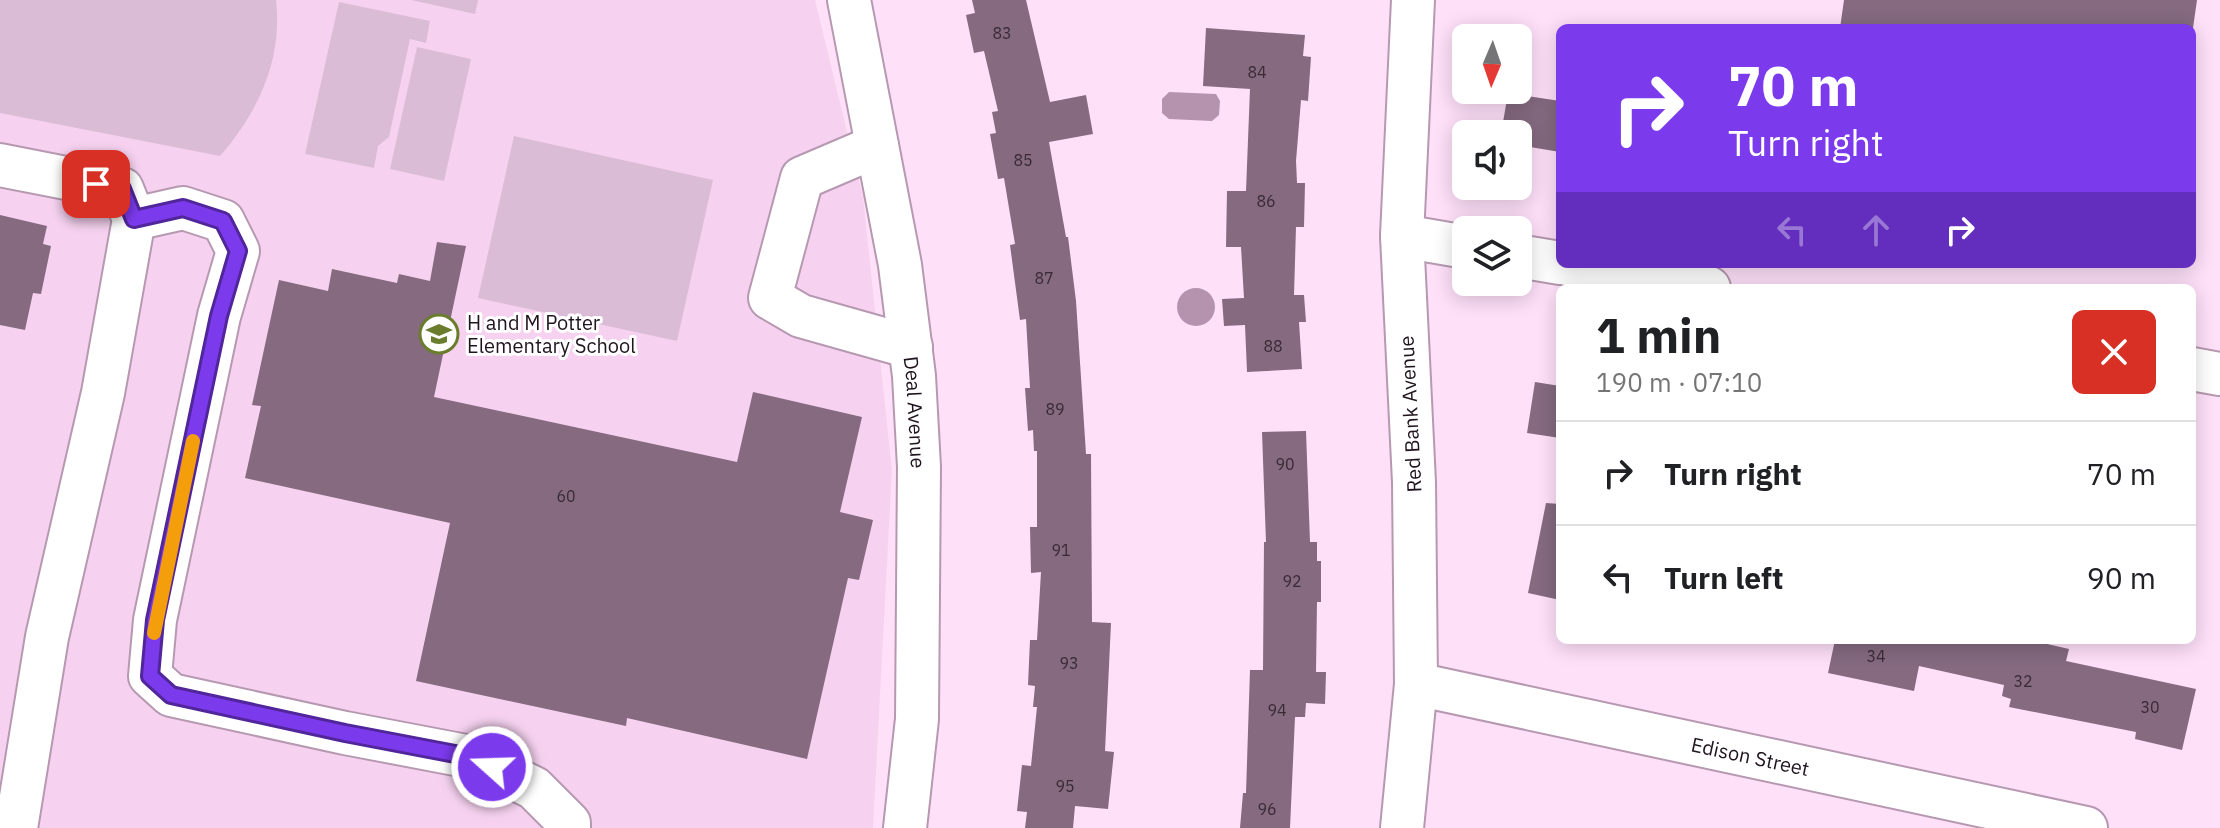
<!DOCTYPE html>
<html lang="en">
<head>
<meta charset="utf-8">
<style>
	body { margin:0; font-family:"IBM Plex Sans",sans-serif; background:#f2f2f2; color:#202124; height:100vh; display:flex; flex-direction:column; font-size:30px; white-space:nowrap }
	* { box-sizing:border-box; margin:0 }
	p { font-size:26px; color:#757577 }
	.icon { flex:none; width:44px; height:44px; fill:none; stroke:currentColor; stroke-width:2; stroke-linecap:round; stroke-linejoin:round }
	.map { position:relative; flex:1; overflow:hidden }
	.panel { position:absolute; left:1556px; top:284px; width:640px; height:360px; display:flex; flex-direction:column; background:#fff; border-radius:12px; box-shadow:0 4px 20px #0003 }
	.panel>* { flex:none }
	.banner { position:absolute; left:1556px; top:24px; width:640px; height:244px; border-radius:12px; box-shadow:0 4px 20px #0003; background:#7c3aed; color:#fff; overflow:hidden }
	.needle { width:52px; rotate:182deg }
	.buttons { position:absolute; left:1452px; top:24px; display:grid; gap:16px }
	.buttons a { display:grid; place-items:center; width:80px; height:80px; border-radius:12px; background:#fff; box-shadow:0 4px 20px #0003; font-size:40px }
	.pin { position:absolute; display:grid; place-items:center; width:68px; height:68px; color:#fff; margin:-34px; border-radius:16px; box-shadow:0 4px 12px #0006 }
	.me { position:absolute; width:88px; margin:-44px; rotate:290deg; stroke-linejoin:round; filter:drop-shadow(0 0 6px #0008) }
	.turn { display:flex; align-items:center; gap:28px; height:168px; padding:0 40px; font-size:36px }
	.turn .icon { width:104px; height:104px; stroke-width:2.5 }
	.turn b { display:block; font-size:56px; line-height:68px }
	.lanes { display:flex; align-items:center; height:76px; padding:0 40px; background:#0003; justify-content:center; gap:40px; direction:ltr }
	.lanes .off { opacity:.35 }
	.round { display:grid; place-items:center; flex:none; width:84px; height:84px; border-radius:12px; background:#f2f2f2 }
	.head { display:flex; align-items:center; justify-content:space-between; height:136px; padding:0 40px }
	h1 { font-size:48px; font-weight:700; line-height:60px }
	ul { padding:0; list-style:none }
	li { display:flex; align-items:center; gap:24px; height:104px; padding:0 40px; border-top:2px solid #e0e0e0 }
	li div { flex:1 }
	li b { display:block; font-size:30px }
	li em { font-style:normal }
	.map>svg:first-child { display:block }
	.built { fill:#f6d2f0 }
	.green { fill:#dbbcd6 }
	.water { fill:#b593af }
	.building { fill:#856a80 }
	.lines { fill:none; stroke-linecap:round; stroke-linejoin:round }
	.minor-casing { stroke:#b699b1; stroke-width:46 }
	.minor { stroke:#fff; stroke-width:42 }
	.route-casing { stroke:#51269a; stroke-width:20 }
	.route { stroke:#7c3aed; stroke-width:14 }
	.slow { stroke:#f59e0b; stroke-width:14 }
	.labels { text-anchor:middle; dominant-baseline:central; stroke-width:6; stroke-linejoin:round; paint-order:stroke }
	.number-label { font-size:16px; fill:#392a36 }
	.poi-label { font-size:20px; fill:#20151e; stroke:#fff; text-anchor:start }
	.street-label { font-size:20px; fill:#20151e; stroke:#fff }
</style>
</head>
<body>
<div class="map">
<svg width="2220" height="828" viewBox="0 0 2220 828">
	<rect width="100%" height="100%" fill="#fee0f9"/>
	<polygon class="built" points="0,0 815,0 863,197 892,470 873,828 0,828"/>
	<g class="green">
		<path d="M 0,0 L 276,0 C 283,60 258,112 220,156 L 0,113 Z"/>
		<polygon points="411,0 478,0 475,14"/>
		<polygon points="339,2 430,21 426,43 410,39 389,137 378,146 374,168 305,154"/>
		<polygon points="417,47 471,59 444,181 390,169"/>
		<polygon points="514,136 713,180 677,341 478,298"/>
	</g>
	<g class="water">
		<polygon points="1169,92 1216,94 1220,101 1219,115 1212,121 1169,119 1162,113 1162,99"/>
		<circle cx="1196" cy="307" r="19"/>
	</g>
	<g class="building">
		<polygon points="972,0 1026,0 1050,102 1086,95 1093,134 1049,142 1066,237 1068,237 1076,301 1086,454 1091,454 1092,622 1111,623 1105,751 1114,752 1108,809 1075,806 1073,828 1025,828 1027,812 1017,811 1022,765 1031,766 1037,707 1033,707 1035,686 1028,685 1030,640 1037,640 1041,572 1031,573 1030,527 1037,527 1037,451 1034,451 1033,430 1028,431 1025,388 1030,388 1026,319 1020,320 1010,245 1015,244 1004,178 998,179 990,134 996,133 992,112 998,111 984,51 974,53 966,15 975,13"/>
		<polygon points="1844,0 2197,0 2193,28 1840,28"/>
		<polygon points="1206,28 1305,35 1303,56 1311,57 1308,101 1301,100 1296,161 1297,183 1305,183 1304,227 1296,227 1294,295 1304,295 1306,322 1299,322 1302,369 1247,372 1245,325 1224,326 1222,299 1244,298 1241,247 1226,247 1227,191 1246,191 1250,89 1203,86"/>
		<polygon points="1508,93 1560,101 1560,152 1518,145 1518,134 1501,134"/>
		<polygon points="0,215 47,226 43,244 51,246 41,294 33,293 25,330 0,325"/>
		<polygon points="437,242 466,246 434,397 737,462 753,392 862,417 840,512 873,520 859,580 848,578 807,759 627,718 626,726 416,681 450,523 245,478 261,406 252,405 279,280 328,291 332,269 397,283 399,274 430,281"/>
		<polygon points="1535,382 1560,386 1560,438 1527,433"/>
		<polygon points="1306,431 1310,542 1317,542 1317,561 1321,561 1321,602 1317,602 1316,672 1326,672 1325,704 1306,703 1305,717 1295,717 1290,828 1240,828 1243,793 1246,793 1250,670 1263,670 1264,542 1266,542 1262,432"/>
		<polygon points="1546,503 1560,504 1560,600 1528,593"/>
		<polygon points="1835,640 2030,640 2069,649 2066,661 2196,689 2182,750 2135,739 2136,732 2009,707 2011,699 2002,696 2004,685 1919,666 1914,691 1828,673"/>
	</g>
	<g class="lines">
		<defs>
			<g id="minor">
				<path id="s1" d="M 849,0 L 900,265 L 914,376 L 919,467 L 917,719 L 905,828"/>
				<polyline points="877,146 802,178 770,298 801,316 911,347"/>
				<polyline points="0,165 122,189 134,219 103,393 47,637 16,828"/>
				<polyline points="134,219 183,208 223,221 238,251 219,316 155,620 150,676 171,695 345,733 471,757 534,788 569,823 569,828"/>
				<polyline points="1402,236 1466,247"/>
				<polyline points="1518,256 1560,263"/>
				<polyline points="1567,264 1709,288"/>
				<polyline points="2192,369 2220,374"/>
				<path id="s2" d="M 1416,684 L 2086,828"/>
				<polyline points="1402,828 1416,684 1414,482 1402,236 1413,0"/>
			</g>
		</defs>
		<use href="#minor" class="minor-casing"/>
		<use href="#minor" class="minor"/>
	</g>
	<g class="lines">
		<defs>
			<polyline id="route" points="96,184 122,189 134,219 183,208 223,221 238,251 219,316 155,620 150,676 171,695 345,733 471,757 492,767"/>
		</defs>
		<use href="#route" class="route-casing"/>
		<use href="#route" class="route"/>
		<polyline class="slow" points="154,633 193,441"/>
	</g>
	<defs>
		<symbol id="school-ring" viewBox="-11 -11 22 22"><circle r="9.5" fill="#fff" stroke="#6a7d2d" stroke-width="1.5"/><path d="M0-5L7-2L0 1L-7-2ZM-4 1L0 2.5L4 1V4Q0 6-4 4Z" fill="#6a7d2d"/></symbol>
	</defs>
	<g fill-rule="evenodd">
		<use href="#school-ring" x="417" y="312" width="44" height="44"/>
	</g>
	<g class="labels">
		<g class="number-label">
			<text x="1002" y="33">83</text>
			<text x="1257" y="72">84</text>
			<text x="1023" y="160">85</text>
			<text x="1266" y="201">86</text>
			<text x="1044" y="278">87</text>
			<text x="1273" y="346">88</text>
			<text x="1055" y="409">89</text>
			<text x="1285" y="464">90</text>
			<text x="566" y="496">60</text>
			<text x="1061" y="550">91</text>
			<text x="1292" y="581">92</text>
			<text x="1876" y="656">34</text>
			<text x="1069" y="663">93</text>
			<text x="2023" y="681">32</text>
			<text x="2150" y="707">30</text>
			<text x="1277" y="710">94</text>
			<text x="1065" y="786">95</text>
			<text x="1267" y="809">96</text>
		</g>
		<g class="poi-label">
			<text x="467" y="322">H and M Potter<tspan x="467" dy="23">Elementary School</tspan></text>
		</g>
		<g class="street-label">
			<text stroke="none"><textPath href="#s1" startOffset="418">Deal Avenue</textPath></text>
			<text transform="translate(1410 414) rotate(-93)">Red Bank Avenue</text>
			<text stroke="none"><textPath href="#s2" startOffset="342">Edison Street</textPath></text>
		</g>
	</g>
</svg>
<div class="buttons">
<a><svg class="needle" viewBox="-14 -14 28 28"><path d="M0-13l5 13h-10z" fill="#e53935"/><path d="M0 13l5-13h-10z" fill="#757577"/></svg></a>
<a><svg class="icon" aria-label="sound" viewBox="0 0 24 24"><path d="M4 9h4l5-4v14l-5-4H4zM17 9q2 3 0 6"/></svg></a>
<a><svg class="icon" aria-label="layers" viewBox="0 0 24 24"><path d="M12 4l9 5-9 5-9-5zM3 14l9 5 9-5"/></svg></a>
</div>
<div class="pin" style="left:96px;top:184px;background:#d93025"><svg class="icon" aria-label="arrive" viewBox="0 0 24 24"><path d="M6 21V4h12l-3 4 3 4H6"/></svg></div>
<svg class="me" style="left:492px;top:767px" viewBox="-20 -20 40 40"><circle r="17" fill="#7c3aed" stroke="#fff" stroke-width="3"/><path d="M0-11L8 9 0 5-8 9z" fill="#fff"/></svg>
<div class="banner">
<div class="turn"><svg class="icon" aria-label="right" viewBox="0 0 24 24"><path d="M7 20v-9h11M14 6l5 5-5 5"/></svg><div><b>70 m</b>Turn right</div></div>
<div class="lanes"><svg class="icon off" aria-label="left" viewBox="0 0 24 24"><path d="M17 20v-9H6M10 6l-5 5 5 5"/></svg><svg class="icon off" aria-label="ahead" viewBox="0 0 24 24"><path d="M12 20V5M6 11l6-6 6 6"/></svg><svg class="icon" aria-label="right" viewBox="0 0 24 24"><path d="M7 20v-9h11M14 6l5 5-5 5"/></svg></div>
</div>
<section class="panel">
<div class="head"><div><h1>1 min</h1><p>190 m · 07:10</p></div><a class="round" style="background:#d93025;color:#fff"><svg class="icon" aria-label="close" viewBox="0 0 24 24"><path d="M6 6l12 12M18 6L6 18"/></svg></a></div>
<ul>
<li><svg class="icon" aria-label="right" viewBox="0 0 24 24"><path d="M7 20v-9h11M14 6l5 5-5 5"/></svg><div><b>Turn right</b></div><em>70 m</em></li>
<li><svg class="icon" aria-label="left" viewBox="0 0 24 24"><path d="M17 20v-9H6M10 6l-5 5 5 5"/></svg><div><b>Turn left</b></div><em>90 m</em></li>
</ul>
</section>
</div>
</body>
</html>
